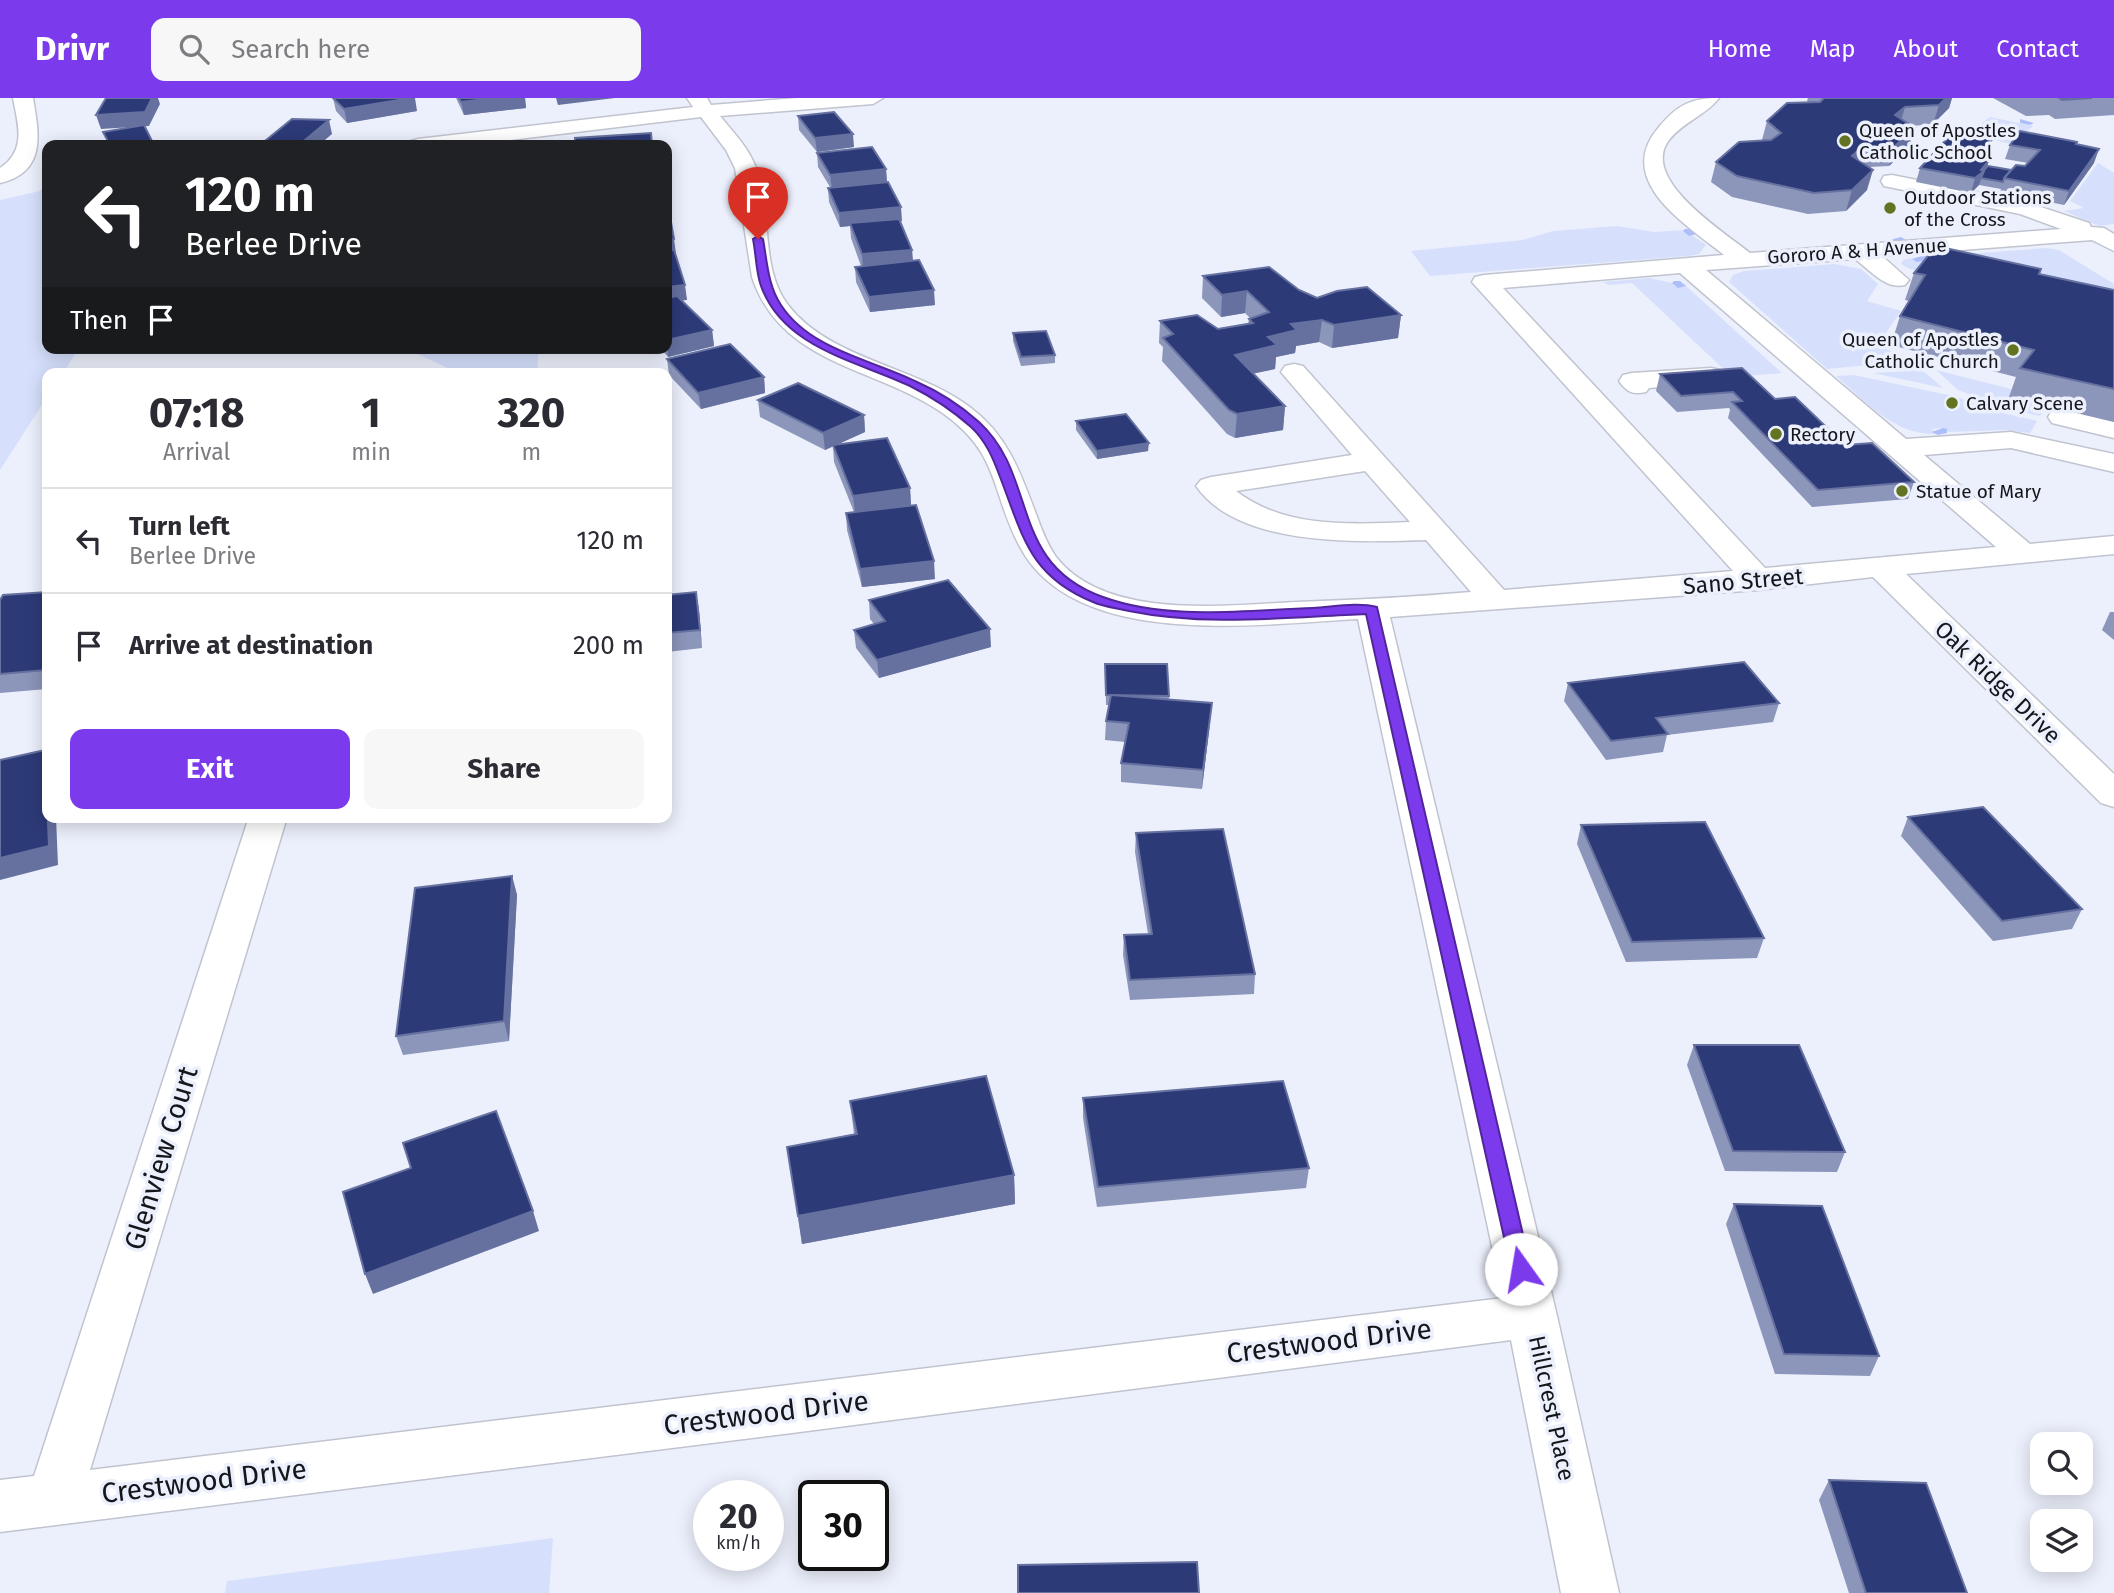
<!DOCTYPE html>
<html lang="en">
<head>
<meta charset="utf-8">
<style>
	body { margin:0; font-family:"Fira Sans",sans-serif; background:#f7f7f7; color:#2b2b33; height:100vh; display:flex; flex-direction:column; font-size:26px; white-space:nowrap }
	* { box-sizing:border-box; margin:0 }
	p { font-size:23px; color:#7c7c81 }
	.icon { flex:none; width:38px; height:38px; fill:none; stroke:currentColor; stroke-width:2; stroke-linecap:round; stroke-linejoin:round }
	.map { position:relative; flex:1; overflow:hidden }
	.panel { position:absolute; left:42px; top:270px; width:630px; height:455px; display:flex; flex-direction:column; background:#fff; border-radius:14px; box-shadow:0 4px 18px #0003 }
	.panel>* { flex:none }
	.hud { position:absolute; left:42px; top:42px; width:630px; height:214px; border-radius:14px; box-shadow:0 4px 18px #0003; background:#202124; color:#fff; overflow:hidden }
	.controls { position:absolute; left:2030px; top:1334px; display:grid; gap:14px }
	.controls a { display:grid; place-items:center; width:63px; height:63px; border-radius:14px; background:#fff; box-shadow:0 4px 18px #0003; font-size:35px }
	.speed { position:absolute; left:693px; top:1382px; display:flex; gap:14px; font-size:35px; font-weight:700; text-align:center }
	.speed>* { display:grid; place-content:center; width:91px; height:91px; border-radius:50%; background:#fff; box-shadow:0 4px 18px #0003; line-height:1 }
	.speed small { font-size:18px; font-weight:400 }
	.speed .limit { border:4px solid #111; border-radius:10px; background:#fff; color:#111 }
	.pin { position:absolute; display:grid; place-items:center; width:60px; height:60px; color:#fff; margin:-72px -30px; border-radius:50% 50% 50% 0; rotate:-45deg; box-shadow:0 0 7px #0007 }
	.pin .icon { rotate:45deg }
	.me { position:absolute; width:77px; margin:-38px; rotate:347deg; stroke-linejoin:round; filter:drop-shadow(0 0 5px #0008) }
	.turn { display:flex; align-items:center; gap:24px; height:147px; padding:0 28px; font-size:32px }
	.turn .icon { width:91px; height:91px; stroke-width:2.5 }
	.turn b { display:block; font-size:49px; line-height:60px }
	.then { display:flex; align-items:center; height:66px; padding:0 28px; background:#0003; gap:14px; font-size:26px }
	.eta { display:flex; justify-content:space-evenly; align-items:center; height:119px; text-align:center }
	.eta b { font-size:42px; font-weight:700; line-height:49px }
	.cta { display:flex; gap:14px; margin-top:auto; padding:14px 28px }
	.cta a { flex:1; height:80px; border-radius:14px; background:#7c3aed; color:#fff; font-size:28px; font-weight:700; line-height:80px; text-align:center }
	.cta a+a { background:#f7f7f7; color:#2b2b33 }
	ul { padding:0; list-style:none }
	li { display:flex; align-items:center; gap:21px; height:105px; padding:0 28px; border-top:2px solid #e1e1e2 }
	li div { flex:1 }
	li b { display:block; font-size:26px }
	li em { font-style:normal }
	header { display:flex; align-items:center; gap:42px; box-sizing:border-box; height:98px; padding:0 35px; background:#7c3aed; color:#fff }
	header strong { font-size:33px }
	nav { display:flex; gap:38px; margin-inline-start:auto; font-size:24px }
	.search { width:490px; height:63px; background:#f7f7f7; display:flex; align-items:center; gap:18px; box-sizing:border-box; padding:0 24px; border-radius:14px; color:#7c7c81; font-size:26px }
	.map>svg:first-child { display:block }
	.green { fill:#d6e0fc }
	.lines { fill:none; stroke-linecap:round; stroke-linejoin:round }
	.stream { fill:#acbff9; fill-rule:evenodd }
	.minor-casing { stroke:#c0c4cf; stroke-width:3 }
	.minor { fill:#fff; fill-rule:evenodd }
	.wall { fill:#8c95ba }
	.shaded-wall { fill:#6671a0 }
	.building { fill:#2c3a78; stroke:#6671a0; stroke-width:2 }
	.route { fill:#7c3aed; stroke:#51269a; stroke-width:2 }
	.poi-dot { fill:#627321; stroke:#ecf0fc; stroke-width:2.5 }
	.labels { text-anchor:middle; dominant-baseline:central; stroke-width:7; stroke-linejoin:round; paint-order:stroke }
	.far-poi-label { font-size:19px; fill:#15161a; stroke:#ecf0fc; text-anchor:start }
	.far-street-label { font-size:19px; fill:#15161a; stroke:#ecf0fc }
	.street-label { font-size:23px; fill:#15161a; stroke:#ecf0fc }
	.near-street-label { font-size:28px; fill:#15161a; stroke:#ecf0fc }
</style>
</head>
<body>
<header>
<strong>Drivr</strong>
<div class="search"><svg class="icon" aria-label="search" viewBox="0 0 24 24"><circle cx="10" cy="10" r="6"/><path d="M15 15l6 6"/></svg>Search here</div>
<nav><a>Home</a><a>Map</a><a>About</a><a>Contact</a></nav>
</header>
<div class="map">
<svg width="2114" height="1495" viewBox="0 0 2114 1495">
	<rect width="100%" height="100%" fill="#ecf0fc"/>
	<g class="green">
		<polygon points="1990,19 2033,28 2011,46 1968,36"/>
		<polygon points="2098,65 2114,75 2114,126 2099,128 2064,113 2084,110 2070,103"/>
		<polygon points="47,85 47,250 79,250 63,275 47,275 47,299 0,372 0,102 40,93"/>
		<polygon points="1617,128 1654,134 1685,132 1706,147 1699,156 1688,158 1430,178 1411,153 1523,142 1553,133"/>
		<polygon points="2047,150 2059,152 2114,186 2114,196 1921,173 1910,171 1901,166 1903,162 1912,160 1916,163 1929,162 1926,159"/>
		<path d="M 1835,166 L 1861,171 L 1878,186 L 1867,203 L 1901,213 L 1884,238 L 1876,243 C 1888,256 1903,255 1912,263 L 1827,271 L 1729,184 L 1733,177 L 1744,173 Z"/>
		<polygon points="1649,180 1686,188 1782,275 1732,279 1632,185 1609,187 1603,184"/>
		<polygon points="405,250 539,250 537,275 458,275"/>
		<polygon points="1922,272 1943,290 1873,275"/>
		<polygon points="1936,272 2015,292 2010,299 2046,308 2040,318 2005,310 1958,292"/>
		<path d="M 1854,277 L 1957,299 L 1994,313 L 2037,323 L 2030,335 L 2005,332 L 1949,334 L 1941,330 L 1931,331 L 1939,336 C 1894,338 1868,305 1836,278 Z"/>
		<polygon points="553,1440 549,1495 225,1495 227,1483"/>
	</g>
	<g class="lines">
		<g class="stream">
			<polygon points="2020,21 2034,25 2030,27 2020,25"/>
			<polygon points="1685,131 1691,131 1697,136 1689,138 1683,133"/>
			<polygon points="1901,139 1906,142 1904,144 1891,146 1886,143"/>
			<polygon points="1924,157 1927,158 1927,162 1917,164 1912,161"/>
			<polygon points="1674,183 1680,183 1686,188 1678,190 1672,185"/>
			<polygon points="1943,330 1947,331 1947,335 1938,337 1932,334"/>
		</g>
		<defs>
			<g id="minor">
				<path d="M 13,0 L 33,0 C 39,36 47,74 0,85 L 0,70 C 27,52 18,27 13,0 Z"/>
				<path d="M 687,0 L 707,0 L 711,7 L 797,0 L 883,0 L 873,6 L 720,18 C 733,34 749,50 756,70 C 773,112 759,169 788,207 C 830,262 917,268 971,310 C 1008,338 1020,374 1036,416 C 1041,430 1047,446 1056,459 C 1106,523 1226,507 1297,504 C 1355,502 1413,499 1471,494 L 1426,442 C 1360,444 1239,450 1196,388 L 1201,382 L 1211,379 L 1352,357 L 1281,274 L 1285,268 L 1294,266 L 1303,268 L 1504,492 L 1733,473 L 1472,184 L 1475,179 L 1484,177 L 1724,157 C 1685,126 1613,82 1659,29 C 1677,7 1691,0 1719,0 C 1706,17 1683,24 1669,42 C 1639,81 1724,134 1750,155 L 2061,131 L 2020,116 L 1884,88 L 1881,83 L 1884,78 L 1892,77 L 2026,104 L 2089,125 L 2091,129 L 2104,130 L 2114,136 L 2114,153 L 2092,142 L 1882,158 L 1909,182 L 1905,187 C 1886,192 1870,172 1855,161 L 1706,172 L 1906,341 L 2011,334 L 2114,356 L 2114,374 L 2011,350 L 1924,357 L 2030,446 L 2114,438 L 2114,456 L 1906,476 L 2114,676 L 2114,709 L 2101,705 L 1873,479 L 1758,492 L 1390,519 L 1557,1218 L 1619,1495 L 1561,1495 L 1511,1242 L 792,1335 L 0,1434 L 0,1382 L 34,1378 L 249,719 L 287,719 L 90,1372 L 1503,1200 L 1358,521 C 1259,526 1073,553 1019,447 C 991,394 1000,356 944,316 C 878,269 781,268 752,179 L 735,70 L 726,52 L 701,19 L 468,47 L 408,47 L 411,43 L 418,41 L 693,9 ZM 1680,175 L 1996,449 L 1765,470 L 1503,190 ZM 1365,373 L 1410,424 C 1352,426 1285,431 1236,393 Z"/>
				<path d="M 1711,270 L 1720,272 L 1724,278 L 1720,284 L 1649,290 L 1646,294 C 1633,297 1627,294 1619,283 L 1623,277 L 1632,275 Z"/>
				<polygon points="2062,311 2114,324 2114,340 2052,325 2048,319 2052,313"/>
			</g>
		</defs>
		<use href="#minor" class="minor-casing"/>
		<use href="#minor" class="minor"/>
	</g>
	<g class="wall">
		<polygon points="333,0 417,13 347,25 336,13"/>
		<polygon points="456,0 525,0 526,10 464,17"/>
		<polygon points="1808,0 1952,0 1949,10 1933,26 1912,28 1909,49 1889,68 1869,69 1867,92 1846,113 1808,116 1732,99 1711,84 1716,64 1762,42 1767,23 1808,4 1807,3"/>
		<polygon points="1993,0 2114,0 2114,17 2055,21 2049,17 2026,18"/>
		<polygon points="798,18 854,49 817,54 799,32"/>
		<polygon points="2076,46 2094,65 2064,107 2000,94 2001,91 1979,87 1971,95 1916,84 1920,70 1989,53 1983,60 1989,62 1987,68 2011,72 2025,68 2028,65 2005,61 2010,47"/>
		<polygon points="817,55 886,71 887,84 902,123 900,124 912,152 913,163 935,207 870,214 856,184 855,169 861,168 851,140 850,128 840,129 829,104 828,90 830,89 818,69"/>
		<polygon points="667,113 675,156 687,202 682,202 712,232 714,248 668,259 660,250 667,250"/>
		<polygon points="1914,175 2039,176 2114,192 2114,324 2009,299 2016,279 1891,247 1900,218 1909,203 1905,202"/>
		<polygon points="1203,178 1299,192 1317,200 1401,217 1398,240 1332,250 1319,244 1296,248 1295,255 1276,259 1275,271 1253,275 1285,308 1283,332 1235,340 1227,336 1162,263 1163,249 1159,245 1160,223 1218,231 1248,226 1249,221 1251,221 1245,215 1221,219 1202,200"/>
		<polygon points="1013,235 1055,257 1055,265 1021,268 1013,243"/>
		<polygon points="667,261 764,279 765,295 701,311 669,277"/>
		<polygon points="1660,276 1775,301 1845,347 1914,384 1908,401 1812,409 1728,320 1730,312 1729,310 1677,314 1656,293"/>
		<polygon points="758,302 864,317 865,334 836,347 910,390 911,407 886,410 935,481 862,489 847,432 846,415 854,414 834,364 833,348 825,352 760,319"/>
		<polygon points="1076,323 1148,353 1097,361 1076,332"/>
		<polygon points="47,494 47,591 0,595 0,502"/>
		<polygon points="667,497 699,512 702,550 667,554"/>
		<polygon points="869,502 991,549 879,580 856,550 854,532 874,526 870,521"/>
		<polygon points="2110,514 2114,514 2114,542 2102,532"/>
		<polygon points="1105,566 1169,598 1169,602 1210,624 1202,691 1121,684 1121,665 1125,644 1105,642 1106,623 1109,607 1106,607"/>
		<polygon points="1568,585 1779,605 1773,624 1667,637 1663,654 1606,662 1564,603"/>
		<polygon points="1908,719 2082,811 2072,831 1993,843 1901,738"/>
		<polygon points="1581,727 1764,840 1757,860 1626,864 1577,746"/>
		<polygon points="1136,735 1255,876 1254,896 1130,902 1123,857 1124,837 1148,836 1135,754"/>
		<polygon points="512,778 517,797 509,943 403,957 396,938"/>
		<polygon points="1694,947 1845,1054 1837,1074 1725,1073 1687,967"/>
		<polygon points="1083,1000 1309,1070 1306,1090 1097,1109 1083,1020"/>
		<polygon points="850,1003 1014,1077 1015,1106 802,1146 787,1049 854,1036"/>
		<polygon points="1734,1106 1879,1258 1870,1278 1775,1276 1726,1126"/>
		<polygon points="1829,1382 1967,1495 1849,1495 1819,1402"/>
	</g>
	<g class="shaded-wall">
		<polygon points="152,0 158,0 160,6 149,28 101,31 96,17"/>
		<polygon points="411,0 415,0 417,13 347,25 344,11"/>
		<polygon points="494,0 525,0 526,10 464,17 461,4"/>
		<polygon points="556,0 615,0 558,7"/>
		<polygon points="1946,0 1952,0 1949,10 1933,26 1939,7"/>
		<polygon points="1905,9 1899,29 1895,17"/>
		<polygon points="329,22 332,36 319,47 299,47"/>
		<polygon points="1915,30 1909,49 1889,68 1895,48"/>
		<polygon points="853,36 854,49 817,54 815,40"/>
		<polygon points="1993,40 1989,53 1972,73 1976,59"/>
		<polygon points="1861,50 1855,70 1852,58"/>
		<polygon points="2099,51 2094,65 2064,107 2069,93"/>
		<polygon points="1989,62 1985,76 1982,79 1979,87 1971,95 1975,80"/>
		<polygon points="886,71 887,86 832,91 830,77"/>
		<polygon points="1873,72 1867,92 1846,113 1852,92"/>
		<polygon points="901,109 902,123 851,128 850,125 850,128 840,129 839,115"/>
		<polygon points="674,141 676,156 667,157 667,142"/>
		<polygon points="912,152 913,167 863,171 862,156"/>
		<polygon points="685,187 687,202 667,204 667,189"/>
		<polygon points="934,192 935,207 870,214 869,199"/>
		<polygon points="1247,193 1245,215 1221,219 1222,197"/>
		<polygon points="1401,217 1398,240 1332,250 1334,227"/>
		<polygon points="1322,222 1319,244 1296,248 1295,255 1276,259 1275,271 1233,280 1235,257 1291,226"/>
		<polygon points="712,232 714,248 668,259 667,242"/>
		<polygon points="764,279 765,295 701,311 698,295"/>
		<polygon points="1285,308 1283,332 1235,340 1237,316"/>
		<polygon points="864,317 865,334 825,352 823,335"/>
		<polygon points="1149,345 1148,353 1097,361 1097,353"/>
		<polygon points="910,390 911,407 855,415 853,398"/>
		<polygon points="934,463 935,481 862,489 860,471"/>
		<polygon points="696,494 699,512 702,550 700,532"/>
		<polygon points="990,531 991,549 879,580 877,562"/>
		<polygon points="1212,605 1210,624 1202,691 1203,672"/>
		<polygon points="45,652 47,658 47,713"/>
		<polygon points="47,719 56,719 58,767 0,782 0,760"/>
		<polygon points="512,778 517,797 509,943 504,923"/>
		<polygon points="1014,1077 1015,1106 802,1146 798,1118"/>
		<polygon points="533,1113 539,1133 373,1196 365,1176"/>
	</g>
	<g class="building">
		<polygon points="106,0 152,0 145,14 96,17"/>
		<polygon points="333,0 411,0 344,11"/>
		<polygon points="459,0 494,0 461,4"/>
		<polygon points="1824,0 1946,0 1939,7 1905,9 1895,17 1915,30 1895,48 1861,50 1852,58 1873,72 1852,92 1814,95 1737,78 1716,64 1739,44 1771,42 1781,35 1767,23 1787,5 1820,4"/>
		<polygon points="2059,0 2092,0 2062,2"/>
		<polygon points="834,14 853,36 815,40 798,18"/>
		<polygon points="292,21 329,22 299,47 260,47"/>
		<polygon points="144,27 154,47 110,47 103,34"/>
		<polygon points="1955,32 1993,40 1976,59 1989,62 1981,72 1984,73 1975,80 1920,70"/>
		<polygon points="2020,33 2077,44 2076,46 2099,51 2069,93 2004,80 2016,67 2025,68 2040,52 2010,47"/>
		<polygon points="651,35 652,47 575,47 575,40"/>
		<polygon points="872,49 886,71 830,77 817,55"/>
		<polygon points="1988,68 2011,72 2004,80 2003,84 1981,80 1984,73 1982,74"/>
		<polygon points="888,84 901,109 839,115 828,90"/>
		<polygon points="667,113 669,113 674,141 667,142"/>
		<polygon points="899,121 912,152 862,156 850,125"/>
		<polygon points="1936,148 2041,171 2039,176 2114,192 2114,291 2020,270 2034,252 1900,218 1925,177 1914,175"/>
		<polygon points="667,152 674,152 685,187 667,189"/>
		<polygon points="919,162 934,192 869,199 855,169"/>
		<polygon points="1269,169 1299,192 1317,200 1337,193 1367,189 1401,217 1334,227 1322,222 1291,226 1297,232 1268,239 1277,247 1235,257 1285,308 1237,316 1229,312 1163,240 1173,236 1160,223 1197,217 1218,231 1253,225 1249,221 1269,214 1247,193 1222,197 1203,178"/>
		<polygon points="677,198 712,232 667,242 667,200"/>
		<polygon points="1046,233 1055,257 1021,259 1013,235"/>
		<polygon points="730,246 764,279 698,295 667,261"/>
		<polygon points="1742,270 1775,301 1795,299 1845,347 1872,345 1914,384 1818,392 1732,304 1742,303 1733,294 1681,298 1660,276"/>
		<polygon points="798,285 864,317 823,335 758,302"/>
		<polygon points="1126,316 1149,345 1097,353 1076,323"/>
		<polygon points="887,340 910,390 853,398 833,347"/>
		<polygon points="916,407 934,463 860,471 846,415"/>
		<polygon points="948,482 990,531 877,562 854,532 885,523 869,502"/>
		<polygon points="47,494 47,570 46,572 0,576 0,502 3,497"/>
		<polygon points="696,494 700,532 667,535 667,497"/>
		<polygon points="1744,564 1779,605 1656,620 1668,636 1611,643 1568,585"/>
		<polygon points="1105,566 1167,566 1169,598 1106,597"/>
		<polygon points="1111,597 1212,605 1203,672 1121,665 1129,625 1106,623"/>
		<polygon points="45,652 49,748 0,760 0,662"/>
		<polygon points="1983,709 2082,811 2002,823 1908,719"/>
		<polygon points="1705,724 1764,840 1632,844 1581,727"/>
		<polygon points="1223,731 1255,876 1130,882 1124,837 1152,836 1136,735"/>
		<polygon points="512,778 504,923 396,938 415,790"/>
		<polygon points="1694,947 1799,947 1845,1054 1733,1053"/>
		<polygon points="986,978 1014,1077 798,1118 787,1049 857,1036 850,1003"/>
		<polygon points="1283,983 1309,1070 1098,1089 1083,1000"/>
		<polygon points="496,1013 533,1113 365,1176 343,1094 411,1070 403,1045"/>
		<polygon points="1734,1106 1822,1108 1879,1258 1784,1256"/>
		<polygon points="1829,1382 1926,1385 1967,1495 1866,1495"/>
		<polygon points="1197,1464 1199,1495 1018,1495 1018,1467"/>
	</g>
	<path class="route" d="M 758,138 L 763,141 C 767,163 768,188 781,207 C 810,252 873,262 917,284 C 940,294 961,308 979,324 C 1039,379 1008,465 1103,499 C 1169,523 1245,512 1313,510 C 1333,509 1357,504 1377,509 L 1531,1171 L 1528,1177 L 1521,1180 L 1514,1177 L 1511,1171 L 1366,516 C 1288,519 1207,529 1129,513 C 1117,510 1104,509 1093,504 C 1029,478 1023,438 1000,379 C 993,360 986,343 971,329 C 953,313 932,299 910,288 C 857,263 783,250 761,188 C 756,174 756,156 753,141 Z"/>
	<g class="poi-dot">
		<circle cx="1845" cy="43" r="7"/>
		<circle cx="1890" cy="110" r="7"/>
		<circle cx="2013" cy="252" r="7"/>
		<circle cx="1952" cy="305" r="7"/>
		<circle cx="1776" cy="336" r="7"/>
		<circle cx="1902" cy="393" r="7"/>
	</g>
	<g class="labels">
		<g class="far-poi-label">
			<text x="1859" y="32">Queen of Apostles<tspan x="1859" dy="22">Catholic School</tspan></text>
			<text x="1904" y="99">Outdoor Stations<tspan x="1904" dy="22">of the Cross</tspan></text>
			<text x="1999" y="241" text-anchor="end">Queen of Apostles<tspan x="1999" dy="22">Catholic Church</tspan></text>
			<text x="1966" y="305">Calvary Scene</text>
			<text x="1790" y="336">Rectory</text>
			<text x="1916" y="393">Statue of Mary</text>
		</g>
		<g class="far-street-label">
			<text transform="translate(1857 153) rotate(-4)">Gororo A &amp; H Avenue</text>
		</g>
		<g class="street-label">
			<text transform="translate(1743 483) rotate(-5)">Sano Street</text>
			<text transform="translate(1998 584) rotate(44)">Oak Ridge Drive</text>
			<text transform="translate(1552 1310) rotate(78)">Hillcrest Place</text>
		</g>
		<g class="near-street-label">
			<text transform="translate(161 1060) rotate(-73)">Glenview Court</text>
			<text transform="translate(1329 1243) rotate(-7)">Crestwood Drive</text>
			<text transform="translate(766 1315) rotate(-7)">Crestwood Drive</text>
			<text transform="translate(204 1383) rotate(-7)">Crestwood Drive</text>
		</g>
	</g>
</svg>
<div class="controls">
<a><svg class="icon" aria-label="search" viewBox="0 0 24 24"><circle cx="10" cy="10" r="6"/><path d="M15 15l6 6"/></svg></a>
<a><svg class="icon" aria-label="layers" viewBox="0 0 24 24"><path d="M12 4l9 5-9 5-9-5zM3 14l9 5 9-5"/></svg></a>
</div>
<div class="speed"><div>20<small>km/h</small></div><div class="limit">30</div></div>
<div class="pin" style="left:758px;top:141px;background:#d93025"><svg class="icon" aria-label="arrive" viewBox="0 0 24 24"><path d="M6 21V4h12l-3 4 3 4H6"/></svg></div>
<svg class="me" style="left:1521px;top:1171px" viewBox="-20 -20 40 40"><circle r="19" fill="#fff"/><path d="M0-13L10 11 0 6-10 11z" fill="#7c3aed"/></svg>
<div class="hud">
<div class="turn"><svg class="icon" aria-label="left" viewBox="0 0 24 24"><path d="M17 20v-9H6M10 6l-5 5 5 5"/></svg><div><b>120 m</b>Berlee Drive</div></div>
<div class="then">Then<svg class="icon" aria-label="arrive" viewBox="0 0 24 24"><path d="M6 21V4h12l-3 4 3 4H6"/></svg></div>
</div>
<section class="panel">
<div class="eta">
<div><b>07:18</b><p>Arrival</p></div>
<div><b>1</b><p>min</p></div>
<div><b>320</b><p>m</p></div>
</div>
<ul>
<li><svg class="icon" aria-label="left" viewBox="0 0 24 24"><path d="M17 20v-9H6M10 6l-5 5 5 5"/></svg><div><b>Turn left</b><p>Berlee Drive</p></div><em>120 m</em></li>
<li><svg class="icon" aria-label="arrive" viewBox="0 0 24 24"><path d="M6 21V4h12l-3 4 3 4H6"/></svg><div><b>Arrive at destination</b></div><em>200 m</em></li>
</ul>
<div class="cta"><a>Exit</a><a>Share</a></div>
</section>
</div>
</body>
</html>
